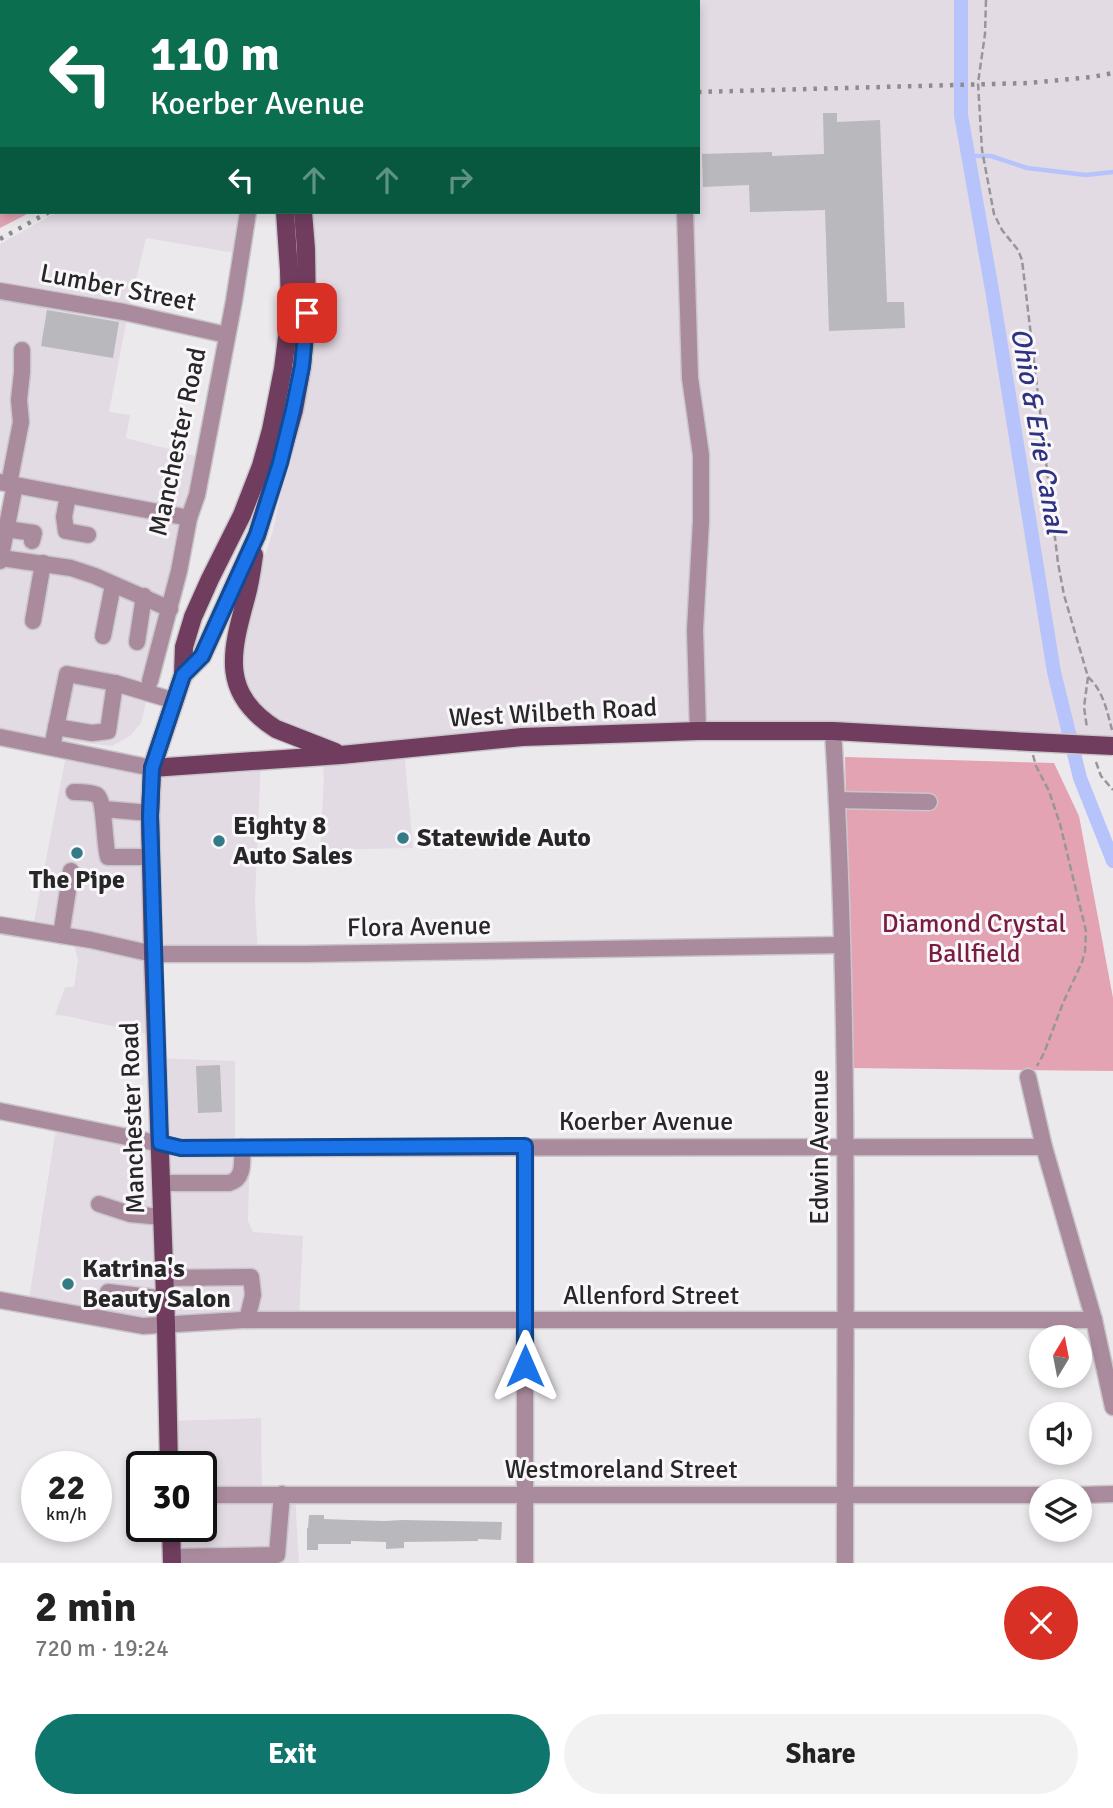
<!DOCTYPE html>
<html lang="en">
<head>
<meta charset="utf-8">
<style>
	body { margin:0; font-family:Signika,sans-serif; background:#f2f2f2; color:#222; height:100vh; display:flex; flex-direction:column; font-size:26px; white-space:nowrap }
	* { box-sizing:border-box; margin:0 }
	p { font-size:23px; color:#767676 }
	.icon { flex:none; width:38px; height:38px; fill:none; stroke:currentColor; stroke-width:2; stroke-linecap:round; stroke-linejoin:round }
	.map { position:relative; height:1563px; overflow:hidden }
	.details { display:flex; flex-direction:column; background:#fff; flex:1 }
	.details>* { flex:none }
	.guide { position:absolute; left:0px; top:0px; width:700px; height:214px; box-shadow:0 4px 10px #0003; background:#0b6e4f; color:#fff; overflow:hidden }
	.needle { width:46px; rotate:10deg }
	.fabs { position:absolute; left:1029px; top:1325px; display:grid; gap:14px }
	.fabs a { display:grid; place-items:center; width:63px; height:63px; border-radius:50%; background:#fff; box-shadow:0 4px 10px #0003; font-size:35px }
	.speed { position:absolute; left:21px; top:1451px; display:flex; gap:14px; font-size:35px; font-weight:700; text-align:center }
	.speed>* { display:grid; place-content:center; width:91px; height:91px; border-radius:50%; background:#fff; box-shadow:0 4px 10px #0003; line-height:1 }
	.speed small { font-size:18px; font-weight:400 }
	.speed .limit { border:4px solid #111; border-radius:10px; background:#fff; color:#111 }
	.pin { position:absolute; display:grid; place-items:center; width:60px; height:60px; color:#fff; margin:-30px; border-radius:14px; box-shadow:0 4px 10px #0006 }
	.me { position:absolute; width:77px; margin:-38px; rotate:0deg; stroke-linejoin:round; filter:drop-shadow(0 0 5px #0008) }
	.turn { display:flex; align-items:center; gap:24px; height:147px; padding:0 35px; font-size:32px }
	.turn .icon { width:91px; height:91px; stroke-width:2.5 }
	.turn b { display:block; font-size:49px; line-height:60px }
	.lanes { display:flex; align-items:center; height:66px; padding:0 35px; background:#0003; justify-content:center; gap:35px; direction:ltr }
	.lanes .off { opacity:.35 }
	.round { display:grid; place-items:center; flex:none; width:74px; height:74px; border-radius:37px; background:#f2f2f2 }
	.headline { display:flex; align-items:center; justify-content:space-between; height:119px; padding:0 35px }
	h1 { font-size:42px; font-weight:700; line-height:52px }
	.action { display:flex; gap:14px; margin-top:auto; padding:14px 35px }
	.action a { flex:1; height:80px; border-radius:42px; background:#0f766e; color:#fff; font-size:28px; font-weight:700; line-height:80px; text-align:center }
	.action a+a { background:#f2f2f2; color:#222 }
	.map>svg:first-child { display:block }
	.built { fill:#e2dbe4 }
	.green { fill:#e3a3b2 }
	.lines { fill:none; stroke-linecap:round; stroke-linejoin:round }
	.stream { stroke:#b7c3fb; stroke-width:4.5 }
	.canal { stroke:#b7c3fb; stroke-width:14 }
	.building { fill:#b9b8bc }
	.minor-casing { stroke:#c9c6c9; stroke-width:19 }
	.major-casing { stroke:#c9c6c9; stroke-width:21 }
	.path { stroke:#989698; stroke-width:2.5; stroke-dasharray:7 3.5; stroke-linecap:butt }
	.minor { stroke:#aa8b9e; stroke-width:16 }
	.major { stroke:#703d5e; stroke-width:18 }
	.rail { stroke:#8d8b8d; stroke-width:4.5; stroke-dasharray:3.5 7; stroke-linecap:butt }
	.major-bridge-casing { stroke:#c9c6c9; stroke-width:21; stroke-linecap:butt }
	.major-bridge { stroke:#703d5e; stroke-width:18 }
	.route-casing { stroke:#114b97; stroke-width:18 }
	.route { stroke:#1a73e8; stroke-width:12 }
	.poi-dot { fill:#357b87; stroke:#f9f7fa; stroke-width:2.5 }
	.labels { text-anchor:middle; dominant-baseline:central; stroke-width:6; stroke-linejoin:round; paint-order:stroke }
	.street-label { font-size:26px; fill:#282728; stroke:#f9f7fa }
	.poi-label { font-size:26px; font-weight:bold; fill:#282728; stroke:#f9f7fa; text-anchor:start }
	.park-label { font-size:26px; fill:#7a1c3f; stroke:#f9f7fa }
	.water-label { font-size:28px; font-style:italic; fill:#2e3281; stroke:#f9f7fa }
</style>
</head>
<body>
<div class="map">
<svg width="1113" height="1563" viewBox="0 0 1113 1563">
	<rect width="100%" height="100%" fill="#ece9ec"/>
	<g class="built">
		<polygon points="252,0 1113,0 1113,746 833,731 404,749 413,848 320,850 324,777 322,756 276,729 249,691 241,649 247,614 273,530 287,462 308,212 698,212 698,2 252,2"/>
		<polygon points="57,212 248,212 241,254 146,238 128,313 109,412 130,415 126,438 204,458 141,723 130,736 112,746 0,733 0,561 15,485 0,482 0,244"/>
		<polygon points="67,750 152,768 261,760 255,903 258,954 153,954 156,1036 66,1016 55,1015 65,987 74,987 78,960 72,937 33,927"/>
		<polygon points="157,1058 235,1061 235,1146 250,1147 248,1221 253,1232 303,1236 299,1320 166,1325 28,1305 57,1122 159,1143"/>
		<polygon points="261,1418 262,1494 295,1494 299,1563 172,1563 171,1526 201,1526 201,1466 169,1466 168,1421"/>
	</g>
	<g class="green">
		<polygon points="2,177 2,212 31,212 0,228 0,179"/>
		<polygon points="845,757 1054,763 1079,816 1113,998 1113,1071 852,1068"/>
	</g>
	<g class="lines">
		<polyline class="stream" points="968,156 991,156 1027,168 1086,175 1113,172"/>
		<polyline class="canal" points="961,0 961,115 992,290 1054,672 1080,778 1113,861"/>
	</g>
	<g class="building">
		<polygon points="823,113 837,113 837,122 880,120 887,302 904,302 905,328 829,331 825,210 750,212 749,185 703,187 702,154 772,152 772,156 824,154"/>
		<polygon points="47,310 119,322 113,358 41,346"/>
		<polygon points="220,1065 222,1112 198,1113 196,1066"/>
		<polygon points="309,1515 324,1515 324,1519 351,1520 385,1521 403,1520 502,1522 501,1540 478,1539 478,1541 404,1542 404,1548 386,1549 386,1542 351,1541 351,1544 318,1544 318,1550 307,1550 307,1528 308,1528"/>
	</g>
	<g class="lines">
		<defs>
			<g id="minor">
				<polyline points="288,2 288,0"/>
				<polyline points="504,2 507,0"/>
				<polyline points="685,212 690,378 701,455 701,521 695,630 698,731"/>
				<polyline points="0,291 124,312 227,335"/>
				<polyline points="0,482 189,518"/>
				<polyline points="9,484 21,422 19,400 22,372 22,350"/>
				<polyline points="68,495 64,517 66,531 88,535"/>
				<polyline points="6,529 34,533 32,541"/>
				<polyline points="1,558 71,568 95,576 170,609"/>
				<polyline points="0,561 15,485"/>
				<polyline points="33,621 43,563"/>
				<polyline points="103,636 113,585"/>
				<polyline points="137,642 144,596"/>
				<polyline points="150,681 179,571 189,518 197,495 234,301 248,212"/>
				<polyline points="56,727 92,733 108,731 115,683"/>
				<path d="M 833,731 C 850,1008 845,1286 845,1563"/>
				<polyline points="0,737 152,768"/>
				<polyline points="52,747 67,674 115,683 175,701"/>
				<path d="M 74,792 C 81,792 91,792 97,795 C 105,800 104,844 108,857 L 151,857"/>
				<polyline points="837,800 929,802"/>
				<polyline points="103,809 150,813"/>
				<polyline points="0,925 91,940 153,954 305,954 842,945"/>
				<polyline points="61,935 71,871"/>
				<polyline points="1028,1077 1044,1147 1094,1320 1113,1407"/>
				<polyline points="0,1111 181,1148 1044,1147"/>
				<polyline points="525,1146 525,1563"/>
				<path d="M 161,1183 L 229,1183 C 245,1179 242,1161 242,1147"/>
				<polyline points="99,1204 130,1214 162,1217"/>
				<polyline points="164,1278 251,1277 253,1295 247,1320"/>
				<polyline points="108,1292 165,1299"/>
				<polyline points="0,1300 143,1326 242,1320 1094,1320"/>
				<polyline points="201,1495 1041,1495"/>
				<polyline points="1080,1495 1113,1494"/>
				<polyline points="172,1557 277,1555 282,1494"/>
			</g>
			<g id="major">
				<polyline points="222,0 222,2"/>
				<polyline points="241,0 242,2"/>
				<polyline points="50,2 51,0"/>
				<polyline points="0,51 2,49"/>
				<path d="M 254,555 C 252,570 250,584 246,598 C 231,653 220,693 276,729 L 335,752"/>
				<polyline points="183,675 202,656 257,535 284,446 294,410 302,366 307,313 306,249 303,212"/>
				<polyline points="152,768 341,755 522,737 698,731 833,731 1031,742"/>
				<polyline points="169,1466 166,1325 153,954 150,816 152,768 183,675 184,647 193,617 210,579 242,515 261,466 271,430 283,369 290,313 289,270 285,212"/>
				<polyline points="171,1526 172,1563"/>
			</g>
		</defs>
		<use href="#minor" class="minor-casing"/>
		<use href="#major" class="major-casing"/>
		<g class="path">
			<polyline points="986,0 985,34 978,83 982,150 994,214 1002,230 1018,250 1022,260 1058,563 1064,595 1088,677 1084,707 1087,728"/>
			<path d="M 1088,677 C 1103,690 1107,711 1112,730"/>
			<polyline points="1033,755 1036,766 1049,791 1060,824 1086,931 1085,952 1082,962 1063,1003 1044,1053 1037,1066"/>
			<polyline points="1096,762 1101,776 1113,790"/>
		</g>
		<use href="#minor" class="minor"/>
		<use href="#major" class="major"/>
		<g class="rail">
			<polyline points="162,2 164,0"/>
			<polyline points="174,2 176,0"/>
			<polyline points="698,92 1028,83 1092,77 1113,73"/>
			<polyline points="0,159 2,157"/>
			<polyline points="0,239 49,212"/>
		</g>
		<defs>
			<polyline id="major-bridge" points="1031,742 1113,746"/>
		</defs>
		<use href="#major-bridge" class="major-bridge-casing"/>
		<use href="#major-bridge" class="major-bridge"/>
	</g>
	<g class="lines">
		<defs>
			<polyline id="route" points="307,313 302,366 293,410 280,463 257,535 202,656 183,675 152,768 150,816 160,1143 181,1148 525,1146 525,1366"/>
		</defs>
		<use href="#route" class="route-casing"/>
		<use href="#route" class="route"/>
	</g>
	<g class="poi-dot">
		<circle cx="403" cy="838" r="7"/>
		<circle cx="219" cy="841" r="7"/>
		<circle cx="77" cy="853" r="7"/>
		<circle cx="68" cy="1284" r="7"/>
	</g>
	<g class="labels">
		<g class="street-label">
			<text transform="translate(118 288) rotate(11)">Lumber Street</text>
			<text transform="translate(178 442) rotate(-78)">Manchester Road</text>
			<text transform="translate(553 713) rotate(-3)">West Wilbeth Road</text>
			<text transform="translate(419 927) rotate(-1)">Flora Avenue</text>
			<text transform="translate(133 1118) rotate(-92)">Manchester Road</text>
			<text x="646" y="1122">Koerber Avenue</text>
			<text transform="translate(820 1147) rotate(-90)">Edwin Avenue</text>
			<text x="651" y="1296">Allenford Street</text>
			<text x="621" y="1470">Westmoreland Street</text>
		</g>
		<g class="poi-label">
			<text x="233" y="826">Eighty 8<tspan x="233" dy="30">Auto Sales</tspan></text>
			<text x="417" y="838">Statewide Auto</text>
			<text x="77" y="880" text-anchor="middle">The Pipe</text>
			<text x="82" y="1269">Katrina's<tspan x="82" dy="30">Beauty Salon</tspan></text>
		</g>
		<g class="park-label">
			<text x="974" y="924">Diamond Crystal<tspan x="974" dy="30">Ballfield</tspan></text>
		</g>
		<g class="water-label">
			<text transform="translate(1038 431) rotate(80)">Ohio &amp; Erie Canal</text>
		</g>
	</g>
</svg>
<div class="fabs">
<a><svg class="needle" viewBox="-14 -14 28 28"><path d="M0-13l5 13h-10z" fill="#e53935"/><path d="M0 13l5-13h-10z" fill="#767676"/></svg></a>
<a><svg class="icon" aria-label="sound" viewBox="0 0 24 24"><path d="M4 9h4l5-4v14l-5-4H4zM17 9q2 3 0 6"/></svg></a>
<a><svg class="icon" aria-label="layers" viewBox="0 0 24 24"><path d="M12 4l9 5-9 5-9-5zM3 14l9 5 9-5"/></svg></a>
</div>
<div class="speed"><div>22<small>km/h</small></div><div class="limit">30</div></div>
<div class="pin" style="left:307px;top:313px;background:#d93025"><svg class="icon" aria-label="arrive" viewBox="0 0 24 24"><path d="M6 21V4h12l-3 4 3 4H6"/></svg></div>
<svg class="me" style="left:525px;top:1366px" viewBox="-20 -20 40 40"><path d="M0-17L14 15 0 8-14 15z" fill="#1a73e8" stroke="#fff" stroke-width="4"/></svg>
<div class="guide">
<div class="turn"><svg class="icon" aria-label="left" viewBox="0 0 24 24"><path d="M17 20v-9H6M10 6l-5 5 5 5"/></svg><div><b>110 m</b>Koerber Avenue</div></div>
<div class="lanes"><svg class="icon" aria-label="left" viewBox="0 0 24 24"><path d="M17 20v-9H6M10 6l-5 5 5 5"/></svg><svg class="icon off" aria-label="ahead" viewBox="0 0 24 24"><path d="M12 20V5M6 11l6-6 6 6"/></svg><svg class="icon off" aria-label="ahead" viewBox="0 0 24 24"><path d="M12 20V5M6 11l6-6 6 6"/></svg><svg class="icon off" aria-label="right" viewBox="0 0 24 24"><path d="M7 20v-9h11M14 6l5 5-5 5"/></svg></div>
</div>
</div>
<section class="details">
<div class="headline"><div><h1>2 min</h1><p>720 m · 19:24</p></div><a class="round" style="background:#d93025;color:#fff"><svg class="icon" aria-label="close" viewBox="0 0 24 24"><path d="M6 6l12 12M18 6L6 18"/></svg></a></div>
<div class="action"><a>Exit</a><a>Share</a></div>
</section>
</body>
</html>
